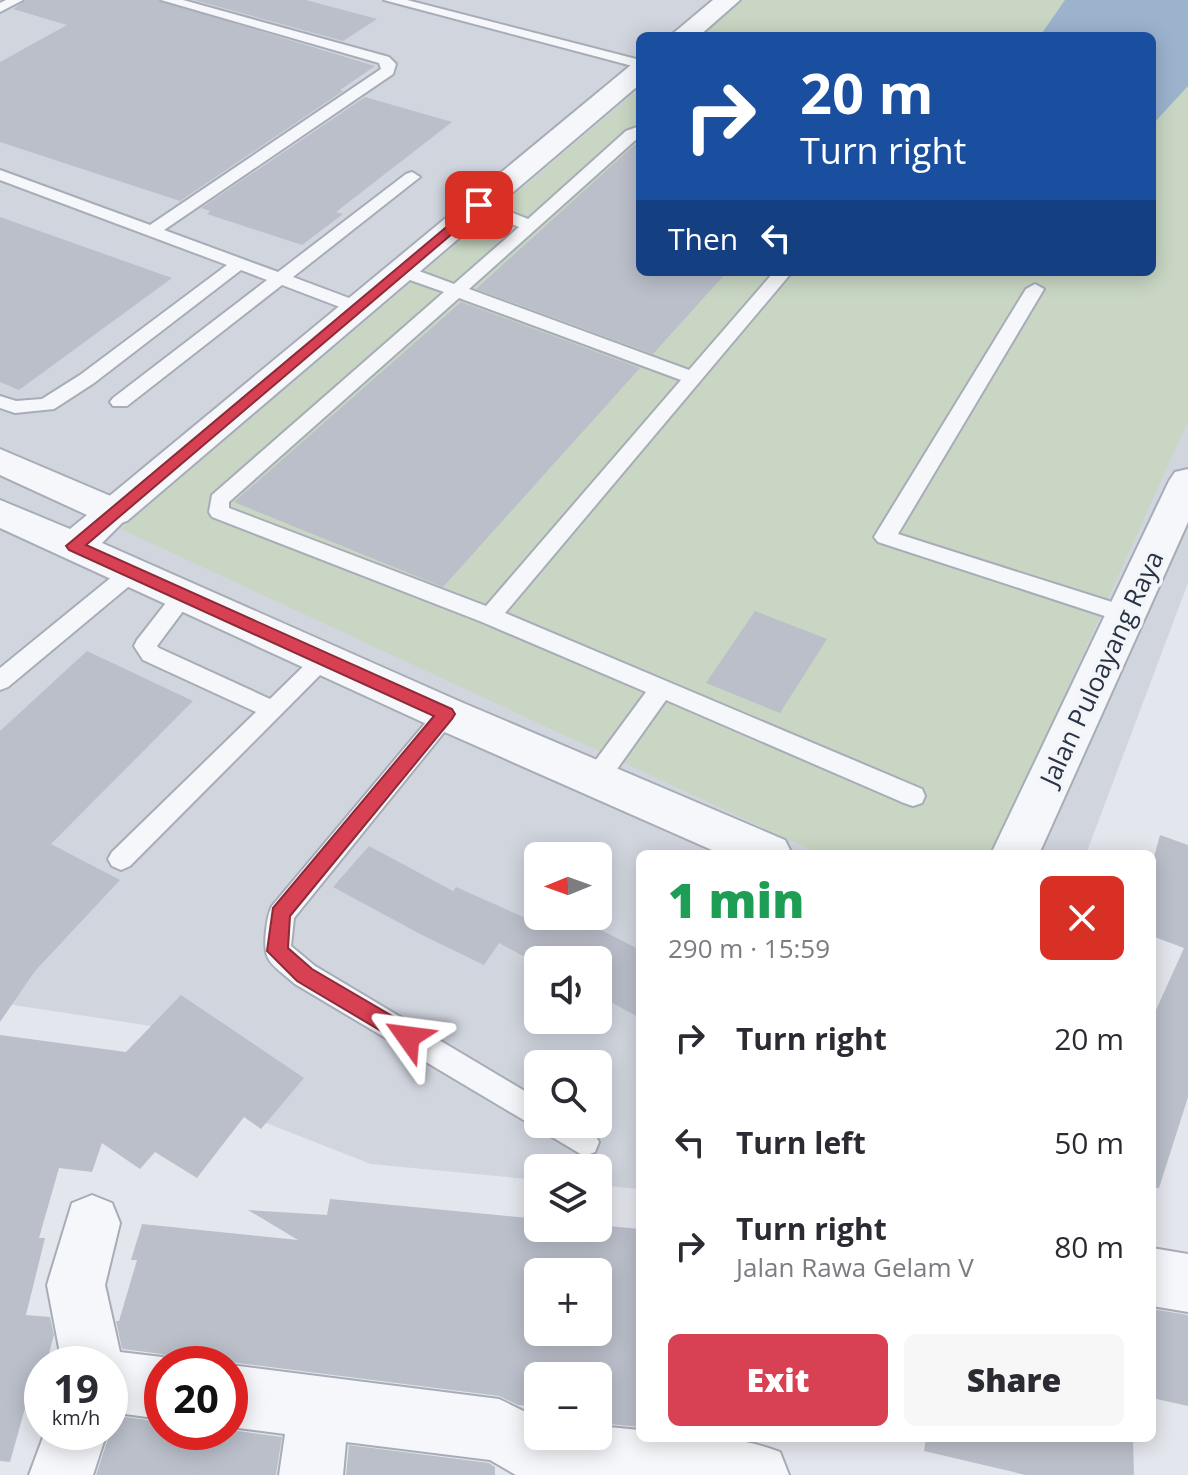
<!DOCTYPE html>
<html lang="en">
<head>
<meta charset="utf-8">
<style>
	body { margin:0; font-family:"Open Sans",sans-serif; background:#f7f7f7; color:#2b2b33; height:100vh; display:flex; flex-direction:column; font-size:30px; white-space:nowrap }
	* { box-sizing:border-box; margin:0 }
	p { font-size:26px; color:#7c7c81 }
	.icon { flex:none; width:44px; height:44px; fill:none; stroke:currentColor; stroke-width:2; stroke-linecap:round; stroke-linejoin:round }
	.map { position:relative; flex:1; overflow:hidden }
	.drawer { position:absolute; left:636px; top:850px; width:520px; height:592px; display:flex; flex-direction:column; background:#fff; border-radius:12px; box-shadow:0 4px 20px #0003 }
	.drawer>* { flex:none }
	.banner { position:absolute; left:636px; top:32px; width:520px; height:244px; border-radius:12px; box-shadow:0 4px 20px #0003; background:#1a4fa0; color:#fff; overflow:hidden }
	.needle { width:52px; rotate:269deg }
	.fabs { position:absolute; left:524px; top:842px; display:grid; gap:16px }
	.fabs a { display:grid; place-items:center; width:88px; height:88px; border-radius:12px; background:#fff; box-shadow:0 4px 20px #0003; font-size:40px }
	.speed { position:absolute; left:24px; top:1346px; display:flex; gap:16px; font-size:40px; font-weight:700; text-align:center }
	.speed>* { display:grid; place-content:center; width:104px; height:104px; border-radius:50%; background:#fff; box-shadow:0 4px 20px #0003; line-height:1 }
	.speed small { font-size:20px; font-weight:400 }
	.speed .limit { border:12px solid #d22; background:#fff; color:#111 }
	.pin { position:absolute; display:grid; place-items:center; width:68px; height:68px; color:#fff; margin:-34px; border-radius:16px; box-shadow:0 4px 12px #0006 }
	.me { position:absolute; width:88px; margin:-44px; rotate:301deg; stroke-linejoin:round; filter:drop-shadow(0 0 6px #0008) }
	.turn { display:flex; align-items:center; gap:28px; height:168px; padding:0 32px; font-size:36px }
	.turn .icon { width:104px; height:104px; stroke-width:2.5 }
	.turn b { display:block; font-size:56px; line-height:68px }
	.then { display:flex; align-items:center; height:76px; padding:0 32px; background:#0003; gap:16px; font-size:30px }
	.round { display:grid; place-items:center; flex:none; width:84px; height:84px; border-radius:12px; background:#f7f7f7 }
	.head { display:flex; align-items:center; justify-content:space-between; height:136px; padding:0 32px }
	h1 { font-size:48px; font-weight:800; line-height:60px; color:#1e9e55 }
	.primary-button { display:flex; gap:16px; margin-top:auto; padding:16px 32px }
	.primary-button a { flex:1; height:92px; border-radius:12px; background:#d84154; color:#fff; font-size:32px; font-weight:800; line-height:92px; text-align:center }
	.primary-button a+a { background:#f7f7f7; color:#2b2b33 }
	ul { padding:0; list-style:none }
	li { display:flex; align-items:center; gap:24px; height:104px; padding:0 32px }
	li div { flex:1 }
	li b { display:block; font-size:30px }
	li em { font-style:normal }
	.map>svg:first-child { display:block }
	.built { fill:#d1d5de; fill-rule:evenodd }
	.green { fill:#c8d6c3 }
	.water { fill:#9cb3ce }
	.building { fill:#babfca; fill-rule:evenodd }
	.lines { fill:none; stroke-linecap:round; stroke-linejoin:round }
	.service-casing { stroke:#a7adb7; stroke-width:4 }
	.minor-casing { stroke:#a7adb7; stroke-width:4 }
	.tertiary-casing { stroke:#a7adb7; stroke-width:4 }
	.service { fill:#f6f7fa; fill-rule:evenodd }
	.minor { fill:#f6f7fa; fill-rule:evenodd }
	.tertiary { fill:#f6f7fa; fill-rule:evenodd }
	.route { fill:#d84154; stroke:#8c2a37; stroke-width:2 }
	.labels { text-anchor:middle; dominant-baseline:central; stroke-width:7; stroke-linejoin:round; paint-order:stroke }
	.street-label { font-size:26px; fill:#293346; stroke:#f3f5f9 }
</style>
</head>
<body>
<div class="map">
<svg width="1188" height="1475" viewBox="0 0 1188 1475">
	<rect width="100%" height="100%" fill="#e3e6ec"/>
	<path class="built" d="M 0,0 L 1188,0 L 1188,583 L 1086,854 L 640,854 L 640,1189 L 598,1185 L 598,1168 L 538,1168 L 538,1180 L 371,1164 L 205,1099 L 211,1035 L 0,1003 ZM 640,36 L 1152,36 L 1152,272 L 640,272 ZM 538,856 L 598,856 L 598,916 L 538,916 ZM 538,960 L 598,960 L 598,1020 L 538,1020 ZM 538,1064 L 598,1064 L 598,1124 L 538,1124 Z"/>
	<polygon class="green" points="743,0 1188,0 1188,421 993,854 820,854 121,529 640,88 640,272 1152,272 1152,36 701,36"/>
	<polygon class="water" points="1065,0 1188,0 1188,86 1152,125 1152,36 1040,36"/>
	<g class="building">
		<polygon points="26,0 158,0 375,66 340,90 343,91 180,201 0,142 0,62 67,25 13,9"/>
		<polygon points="194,0 306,0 377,19 343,41"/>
		<polygon points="365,97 452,122 336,212 343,214 302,245 207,214 210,211 201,208"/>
		<polygon points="640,140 640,272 727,272 653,354 476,289"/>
		<polygon points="0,217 172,278 19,390 0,382"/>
		<polygon points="461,302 640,368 443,587 234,502"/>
		<polygon points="755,611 827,639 780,713 706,683"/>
		<polygon points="87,651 193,701 51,844 120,880 35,971 0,1022 0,731"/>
		<polygon points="1160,835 1188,845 1188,1097 1159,1188 1152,1187 1152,1019 1184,948 1152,936 1152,864"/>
		<polygon points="369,846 453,891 456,887 530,920 533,916 574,916 640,950 640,1018 598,995 598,960 538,960 538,964 499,943 484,965 422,935 333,887"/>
		<polygon points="181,995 304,1078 261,1129 244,1117 197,1178 155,1152 140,1169 102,1143 92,1172 59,1168 39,1238 45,1238 26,1315 50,1317 54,1335 46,1364 42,1364 41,1384 32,1383 10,1462 0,1461 0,1035 126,1052"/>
		<path d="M 330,1199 L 538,1219 L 538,1228 L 598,1228 L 598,1225 L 640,1229 L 640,1427 L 598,1423 L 598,1376 L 538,1376 L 538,1407 L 518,1405 L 499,1396 L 230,1362 L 181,1364 L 162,1354 L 122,1349 L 116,1321 L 119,1321 L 137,1260 L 131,1260 L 142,1224 L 298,1240 L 248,1210 L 327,1215 ZM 538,1272 L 598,1272 L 598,1332 L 538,1332 Z"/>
		<polygon points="1152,1309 1188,1315 1188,1406 1152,1398"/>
		<polygon points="110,1415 162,1422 162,1432 230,1430 282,1437 276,1475 96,1475 110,1433"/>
		<polygon points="926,1438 1133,1438 1134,1475 1026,1475 924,1451"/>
		<polygon points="349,1445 489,1463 495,1467 495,1475 346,1475"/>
	</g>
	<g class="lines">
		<defs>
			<g id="service">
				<polygon points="6,0 23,0 0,12 0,3"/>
				<polygon points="161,0 183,0 389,57 396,64 393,74 164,230 278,272 406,174 412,172 420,177 293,277 365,304 368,308 365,312 353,312 282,285 127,406 113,406 110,402 113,398 267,280 241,270 94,383 54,409 15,413 0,408 0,396 16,401 42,399 80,375 227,265 0,180 0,170 150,225 381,69 379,63"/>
				<polygon points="384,0 407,0 640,60 640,68"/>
				<path d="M 640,126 L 640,136 L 469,289 L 689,370 L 774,272 L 792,272 L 505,613 L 922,789 L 925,796 L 922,803 L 913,806 L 904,803 L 666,700 L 605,786 L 596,789 L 587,786 L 584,779 L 587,772 L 646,692 L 482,622 L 212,517 L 209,512 L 212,495 L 444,292 L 396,275 L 393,271 L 396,267 L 408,267 L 454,284 L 519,227 L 473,208 L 473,202 L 485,202 L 528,219 L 626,131 ZM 459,298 L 681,380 L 486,606 L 229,508 L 229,502 Z"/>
				<polygon points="1035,284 1044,289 898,534 1134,609 1137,615 1134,621 1126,623 878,542 874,537 1026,289"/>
				<polygon points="132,565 140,567 143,572 140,577 8,687 0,690 0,668 124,567"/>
				<polygon points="184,587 192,590 195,595 157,646 159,648 270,699 317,653 325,651 333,653 336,659 130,866 121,870 112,866 108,859 112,852 256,712 143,660 134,646 137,640 176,590"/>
				<path d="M 446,705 L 454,708 L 458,714 L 454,720 L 294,918 L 291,946 L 315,966 L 538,1099 L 538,1124 C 561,1124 588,1118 599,1142 L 595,1152 L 584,1156 L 295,984 C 273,964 262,964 266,931 C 267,922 268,914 272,906 L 438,708 Z"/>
			</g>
			<g id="minor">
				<polygon points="713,0 740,0 699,36 670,36"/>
				<polygon points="640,63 640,84 127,521 114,525 101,521 95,512 101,503 631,65"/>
				<polygon points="92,1195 112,1203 120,1223 105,1285 120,1352 162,1357 178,1364 162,1364 162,1419 110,1412 110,1364 62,1364 47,1285 72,1203"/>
				<polygon points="1152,1248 1188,1254 1188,1312 1152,1306"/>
				<path d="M 230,1365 L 499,1399 L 538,1418 L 538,1436 L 598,1436 L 598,1426 L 640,1430 L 640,1438 C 687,1438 735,1434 780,1452 L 789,1475 L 516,1475 L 490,1460 L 346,1442 L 343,1475 L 279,1475 L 285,1434 L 230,1427 Z"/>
				<polygon points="45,1432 107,1432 93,1475 29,1475"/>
			</g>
			<g id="tertiary">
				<polygon points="0,449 127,503 133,512 102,543 461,702 785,840 792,854 721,854 431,726 0,528 0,500 70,529 87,515 0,475"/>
				<polygon points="1188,469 1188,522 1039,854 991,854 1169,481 1175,472"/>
			</g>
		</defs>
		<use href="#service" class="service-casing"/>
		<use href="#minor" class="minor-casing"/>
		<use href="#tertiary" class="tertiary-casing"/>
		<use href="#service" class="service"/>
		<use href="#minor" class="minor"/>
		<use href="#tertiary" class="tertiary"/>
	</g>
	<polygon class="route" points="475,203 486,205 86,545 452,709 455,714 452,719 290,916 288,948 312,969 416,1030 419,1037 416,1044 408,1047 297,981 267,951 273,908 434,716 69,550 66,546"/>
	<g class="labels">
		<g class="street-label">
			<text transform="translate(1101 668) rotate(-65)">Jalan Puloayang Raya</text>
		</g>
	</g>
</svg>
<div class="fabs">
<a><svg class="needle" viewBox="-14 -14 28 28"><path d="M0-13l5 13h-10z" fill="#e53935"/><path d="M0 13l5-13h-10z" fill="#7c7c81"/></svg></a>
<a><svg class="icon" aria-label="sound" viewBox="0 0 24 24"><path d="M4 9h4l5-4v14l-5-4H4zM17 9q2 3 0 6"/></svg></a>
<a><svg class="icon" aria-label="search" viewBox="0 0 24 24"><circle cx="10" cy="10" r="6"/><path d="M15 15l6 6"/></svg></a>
<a><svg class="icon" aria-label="layers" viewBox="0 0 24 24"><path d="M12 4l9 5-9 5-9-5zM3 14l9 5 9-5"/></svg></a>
<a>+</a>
<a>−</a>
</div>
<div class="speed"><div>19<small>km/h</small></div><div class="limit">20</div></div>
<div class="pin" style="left:479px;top:205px;background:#d93025"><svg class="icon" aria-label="arrive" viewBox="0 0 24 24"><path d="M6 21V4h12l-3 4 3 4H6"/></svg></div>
<svg class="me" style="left:408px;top:1037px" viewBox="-20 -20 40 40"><path d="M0-17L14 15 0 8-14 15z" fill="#d84154" stroke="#fff" stroke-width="4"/></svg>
<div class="banner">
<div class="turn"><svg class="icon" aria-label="right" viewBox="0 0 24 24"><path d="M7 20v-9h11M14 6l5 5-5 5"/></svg><div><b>20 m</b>Turn right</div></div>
<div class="then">Then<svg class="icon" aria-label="left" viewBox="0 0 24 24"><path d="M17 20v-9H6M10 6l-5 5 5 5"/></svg></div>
</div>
<section class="drawer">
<div class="head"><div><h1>1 min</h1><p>290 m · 15:59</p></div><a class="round" style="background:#d93025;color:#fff"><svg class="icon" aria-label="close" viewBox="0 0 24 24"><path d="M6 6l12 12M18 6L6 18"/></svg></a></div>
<ul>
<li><svg class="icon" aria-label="right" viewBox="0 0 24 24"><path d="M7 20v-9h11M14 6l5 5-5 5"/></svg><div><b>Turn right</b></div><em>20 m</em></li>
<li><svg class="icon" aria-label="left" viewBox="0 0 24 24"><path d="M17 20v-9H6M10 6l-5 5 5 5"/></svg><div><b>Turn left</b></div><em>50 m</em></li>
<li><svg class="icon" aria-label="right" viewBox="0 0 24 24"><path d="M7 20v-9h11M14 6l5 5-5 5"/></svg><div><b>Turn right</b><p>Jalan Rawa Gelam V</p></div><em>80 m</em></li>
</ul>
<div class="primary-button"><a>Exit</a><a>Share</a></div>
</section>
</div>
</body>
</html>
